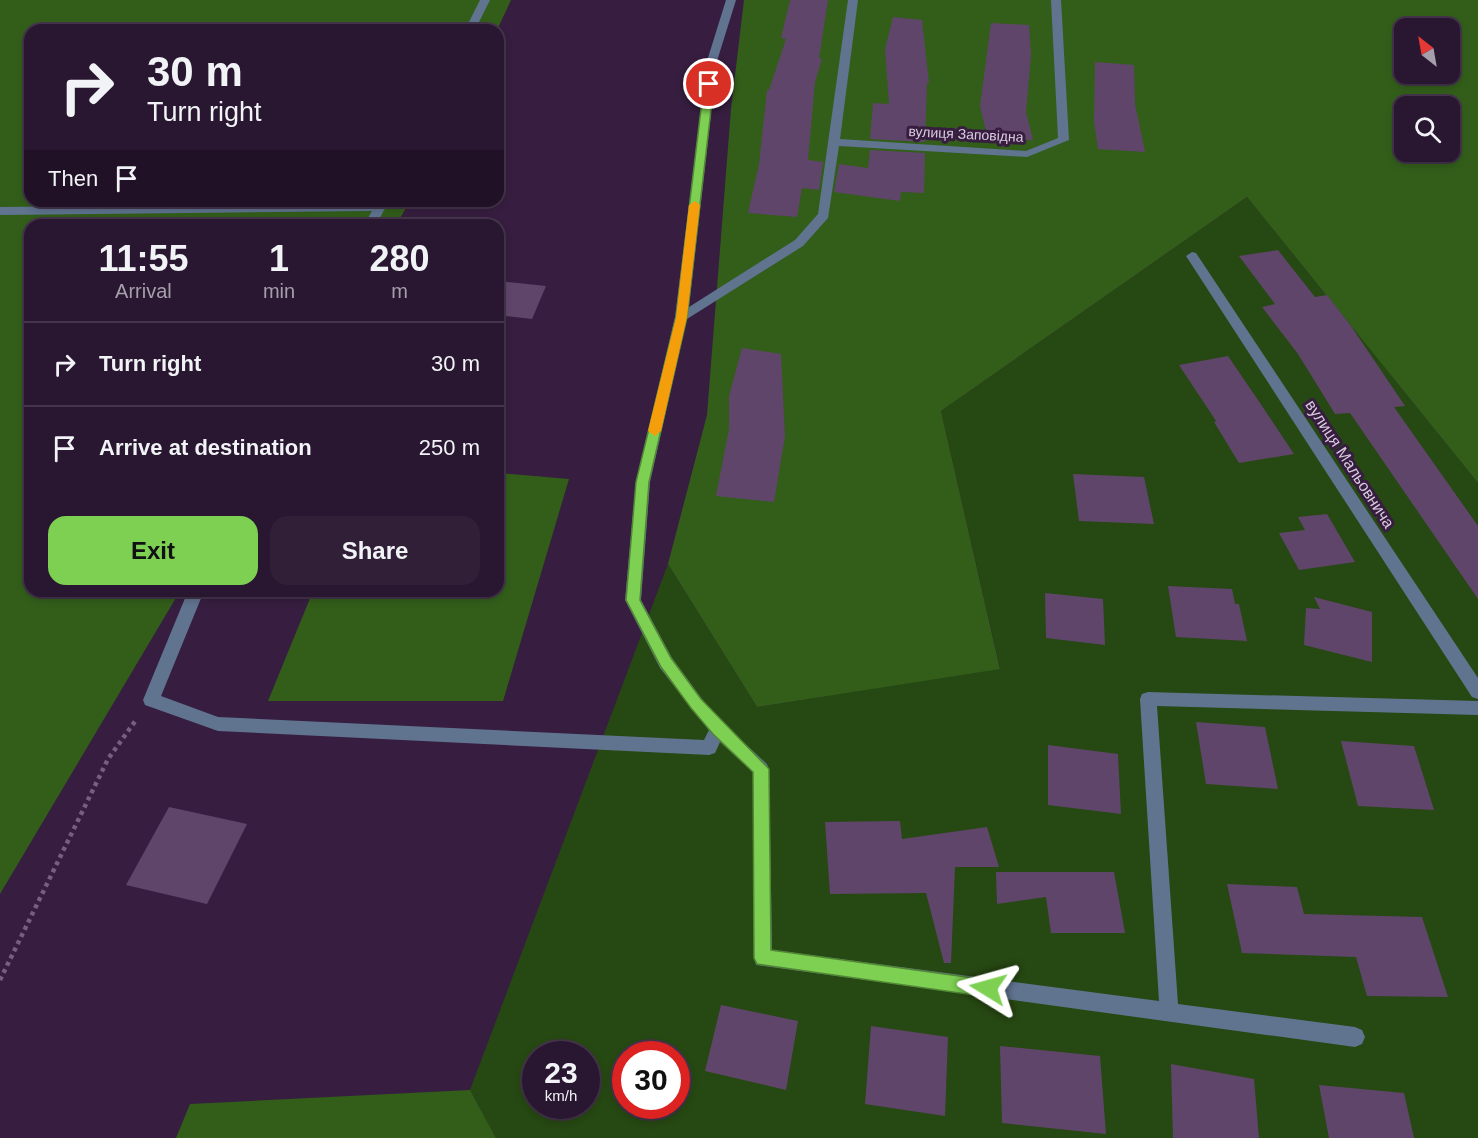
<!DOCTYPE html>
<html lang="en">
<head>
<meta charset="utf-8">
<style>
	body { margin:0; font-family:Helvetica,sans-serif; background:#311f38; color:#f1f3f6; height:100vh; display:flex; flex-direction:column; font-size:22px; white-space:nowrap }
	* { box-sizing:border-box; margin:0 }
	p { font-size:20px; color:#a59fab }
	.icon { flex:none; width:33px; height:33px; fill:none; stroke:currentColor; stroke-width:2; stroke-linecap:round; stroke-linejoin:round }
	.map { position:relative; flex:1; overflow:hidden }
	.drawer { position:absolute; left:24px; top:219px; width:480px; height:378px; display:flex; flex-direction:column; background:#291630; border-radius:18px; box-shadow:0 3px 9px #0003,0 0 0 2px #45354c }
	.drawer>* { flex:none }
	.hud { position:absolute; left:24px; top:24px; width:480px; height:183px; border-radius:18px; box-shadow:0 3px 9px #0003,0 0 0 2px #45354c; background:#291630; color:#f1f3f6; overflow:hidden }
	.needle { width:39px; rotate:329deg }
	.buttons { position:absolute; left:1394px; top:18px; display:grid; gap:12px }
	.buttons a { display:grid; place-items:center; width:66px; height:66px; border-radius:12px; background:#291630; box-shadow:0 3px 9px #0003,0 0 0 2px #45354c; font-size:30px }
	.speed { position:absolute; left:522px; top:1041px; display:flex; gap:12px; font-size:30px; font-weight:700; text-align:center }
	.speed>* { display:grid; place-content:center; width:78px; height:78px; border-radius:50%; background:#291630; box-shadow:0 3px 9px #0003,0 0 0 2px #45354c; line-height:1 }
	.speed small { font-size:15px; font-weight:400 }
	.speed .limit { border:9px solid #d22; background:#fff; color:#111 }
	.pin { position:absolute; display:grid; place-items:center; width:51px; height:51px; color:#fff; margin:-26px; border:3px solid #fff; border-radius:50%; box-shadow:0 2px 6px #0007 }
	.me { position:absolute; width:66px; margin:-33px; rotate:278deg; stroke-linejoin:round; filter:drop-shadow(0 0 4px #0008) }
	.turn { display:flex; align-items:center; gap:21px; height:126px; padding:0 24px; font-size:27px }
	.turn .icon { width:78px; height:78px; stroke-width:2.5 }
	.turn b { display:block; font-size:42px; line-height:51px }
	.then { display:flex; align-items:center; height:57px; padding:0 24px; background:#0003; gap:12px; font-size:22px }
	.eta { display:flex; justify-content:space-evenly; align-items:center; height:102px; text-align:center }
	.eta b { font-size:36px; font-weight:700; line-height:42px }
	.cta { display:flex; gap:12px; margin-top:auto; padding:12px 24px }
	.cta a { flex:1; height:69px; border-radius:18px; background:#7ed053; color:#111; font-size:24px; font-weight:700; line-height:69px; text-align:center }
	.cta a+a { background:#311f38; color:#f1f3f6 }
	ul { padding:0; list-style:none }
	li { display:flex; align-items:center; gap:18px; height:84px; padding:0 24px; border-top:2px solid #45354c }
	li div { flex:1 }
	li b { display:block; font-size:22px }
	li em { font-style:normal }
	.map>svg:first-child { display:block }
	.green { fill:#264812; fill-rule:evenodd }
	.forest { fill:#325e1a; fill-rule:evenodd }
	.building { fill:#60456a }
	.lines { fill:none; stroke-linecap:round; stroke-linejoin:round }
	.path { stroke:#75607d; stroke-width:4.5; stroke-dasharray:4 4; stroke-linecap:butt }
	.minor { fill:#607490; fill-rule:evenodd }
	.route { fill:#7ed053; stroke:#528736; stroke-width:1.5 }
	.slow { fill:#f59e0b }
	.labels { text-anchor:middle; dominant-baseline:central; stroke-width:6; stroke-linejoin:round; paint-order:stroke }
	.far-street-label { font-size:14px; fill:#dbcce1; stroke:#371e40 }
	.street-label { font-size:16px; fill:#dbcce1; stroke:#371e40 }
</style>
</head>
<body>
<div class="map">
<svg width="1478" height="1138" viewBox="0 0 1478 1138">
	<rect width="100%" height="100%" fill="#371e40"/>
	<path class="green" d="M 1247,197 L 1478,483 L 1478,1138 L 496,1138 L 470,1090 L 668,564 L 757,707 L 1000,668 L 941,411 ZM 536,1054 L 586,1054 L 586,1106 L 536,1106 ZM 626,1054 L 676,1054 L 676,1106 L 626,1106 Z"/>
	<g class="forest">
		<polygon points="0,0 511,0 497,30 30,30 30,201 410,201 396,225 30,225 30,591 180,591 0,894"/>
		<path d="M 744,0 L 1478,0 L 1478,483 L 1247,197 L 941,411 L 1000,669 L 757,707 L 668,564 L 707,415 L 731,109 ZM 1404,28 L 1449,28 L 1449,74 L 1404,74 ZM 1404,106 L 1449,106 L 1449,152 L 1404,152 Z"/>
		<polygon points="498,473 569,479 503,701 268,701 313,591 498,591"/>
		<polygon points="470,1090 496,1138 176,1138 190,1104"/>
	</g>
	<g class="building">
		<polygon points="790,0 828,0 819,58 822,59 815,82 808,160 823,162 819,190 802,188 797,217 748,213 759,164 767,90 769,90 786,39 781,38"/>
		<polygon points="893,17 922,20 929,83 927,83 925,142 870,139 873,103 889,104 885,50"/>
		<polygon points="991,23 1029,25 1031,55 1026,112 1033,140 988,140 980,106"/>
		<polygon points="1095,62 1134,65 1135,104 1145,152 1098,149 1094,122"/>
		<polygon points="870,150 925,153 924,193 901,192 900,201 834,192 839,164 868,168"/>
		<polygon points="1278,250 1315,297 1327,295 1351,326 1405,406 1394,407 1478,526 1478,599 1350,413 1335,414 1298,354 1262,307 1275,304 1239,256"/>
		<polygon points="498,281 546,286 532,319 498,315"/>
		<polygon points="742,348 781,354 785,436 774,502 716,496 729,429 729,396"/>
		<polygon points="1228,356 1258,400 1294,454 1239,463 1214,422 1216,421 1179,365"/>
		<polygon points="1073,474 1144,477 1154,524 1079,521"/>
		<polygon points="1327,514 1355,562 1299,570 1279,533 1305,530 1298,517"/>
		<polygon points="1168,586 1232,589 1235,604 1239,604 1247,641 1176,637"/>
		<polygon points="1045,593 1103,599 1105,645 1046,638"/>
		<polygon points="1314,597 1372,612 1372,662 1304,645 1306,608 1320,609"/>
		<polygon points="1196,722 1265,727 1278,789 1206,784"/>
		<polygon points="1341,741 1414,746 1434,810 1358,806"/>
		<polygon points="1048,745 1118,754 1121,814 1048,805"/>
		<polygon points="169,807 247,824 207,904 126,885"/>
		<polygon points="900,821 902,839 987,827 999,867 955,867 951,963 944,963 926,893 830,894 825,822"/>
		<polygon points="996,872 1114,872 1125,933 1051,933 1046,897 997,904"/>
		<polygon points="1227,884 1297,887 1304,914 1422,917 1448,997 1367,996 1356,957 1242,953"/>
		<polygon points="721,1005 798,1021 786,1090 705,1071"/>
		<polygon points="871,1026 948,1037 945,1116 865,1104"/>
		<polygon points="1000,1046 1100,1056 1106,1134 1002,1123"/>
		<polygon points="1171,1064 1254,1079 1259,1138 1173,1138"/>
		<polygon points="1319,1085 1404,1093 1414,1138 1329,1138"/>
	</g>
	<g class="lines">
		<polyline class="path" points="0,980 108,759 136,720"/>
		<g class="minor">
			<polygon points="480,0 490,0 475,30 465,30"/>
			<polygon points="726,0 736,0 717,61 689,307 795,240 818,214 848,0 858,0 840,139 1026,151 1058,138 1051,0 1061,0 1069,140 1027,157 839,146 828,218 803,246 687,319 650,482 641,600 672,658 702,699 724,724 767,764 769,769 772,950 1159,1001 1140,699 1142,694 1148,692 1478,701 1478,715 1157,706 1178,1004 1355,1027 1362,1030 1365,1037 1362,1044 1355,1047 756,965 754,958 753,772 720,742 715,753 709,755 218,731 145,705 143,700 188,591 204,591 161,696 218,717 704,740 709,730 660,668 625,600 636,482 675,317 707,61"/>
			<polygon points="377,201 389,201 376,225 364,225 372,211 0,215 0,207 376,203"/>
			<polygon points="1192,252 1196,253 1478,678 1478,699 1472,697 1186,256"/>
		</g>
	</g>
	<polygon class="route" points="709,81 714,84 687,317 649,482 640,600 671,658 701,699 769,769 771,950 988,980 994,982 997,988 994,994 988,997 757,964 754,958 753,772 713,734 691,708 661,667 626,600 636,482 676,317 704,84"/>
	<polygon class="slow" points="695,201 700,205 687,317 661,431 655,436 648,431 676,317 689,205"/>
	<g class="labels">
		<g class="far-street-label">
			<text transform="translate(966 134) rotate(3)">вулиця Заповідна</text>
		</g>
		<g class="street-label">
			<text transform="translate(1350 464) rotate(57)">вулиця Мальовнича</text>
		</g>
	</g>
</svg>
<div class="buttons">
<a><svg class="needle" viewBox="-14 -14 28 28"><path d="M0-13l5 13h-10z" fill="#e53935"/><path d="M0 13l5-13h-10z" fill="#a59fab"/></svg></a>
<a><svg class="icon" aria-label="search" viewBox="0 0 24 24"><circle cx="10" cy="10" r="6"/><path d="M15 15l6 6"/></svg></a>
</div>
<div class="speed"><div>23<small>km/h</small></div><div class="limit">30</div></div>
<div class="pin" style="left:709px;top:84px;background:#d93025"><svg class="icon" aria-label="arrive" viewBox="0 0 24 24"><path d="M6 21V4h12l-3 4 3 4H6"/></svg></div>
<svg class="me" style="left:988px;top:988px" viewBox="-20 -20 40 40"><path d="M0-17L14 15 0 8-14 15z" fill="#7ed053" stroke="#fff" stroke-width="4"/></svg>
<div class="hud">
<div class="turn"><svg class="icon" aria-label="right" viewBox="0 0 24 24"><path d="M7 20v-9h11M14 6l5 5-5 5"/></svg><div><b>30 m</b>Turn right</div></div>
<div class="then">Then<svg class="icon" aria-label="arrive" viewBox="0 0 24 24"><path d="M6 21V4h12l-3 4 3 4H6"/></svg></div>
</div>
<section class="drawer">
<div class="eta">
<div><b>11:55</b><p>Arrival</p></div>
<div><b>1</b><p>min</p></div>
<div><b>280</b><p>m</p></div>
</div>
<ul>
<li><svg class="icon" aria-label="right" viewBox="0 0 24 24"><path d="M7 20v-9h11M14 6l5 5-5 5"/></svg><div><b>Turn right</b></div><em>30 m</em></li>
<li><svg class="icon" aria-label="arrive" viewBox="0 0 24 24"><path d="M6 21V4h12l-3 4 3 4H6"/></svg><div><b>Arrive at destination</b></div><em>250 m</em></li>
</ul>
<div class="cta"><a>Exit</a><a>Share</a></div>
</section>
</div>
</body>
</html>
